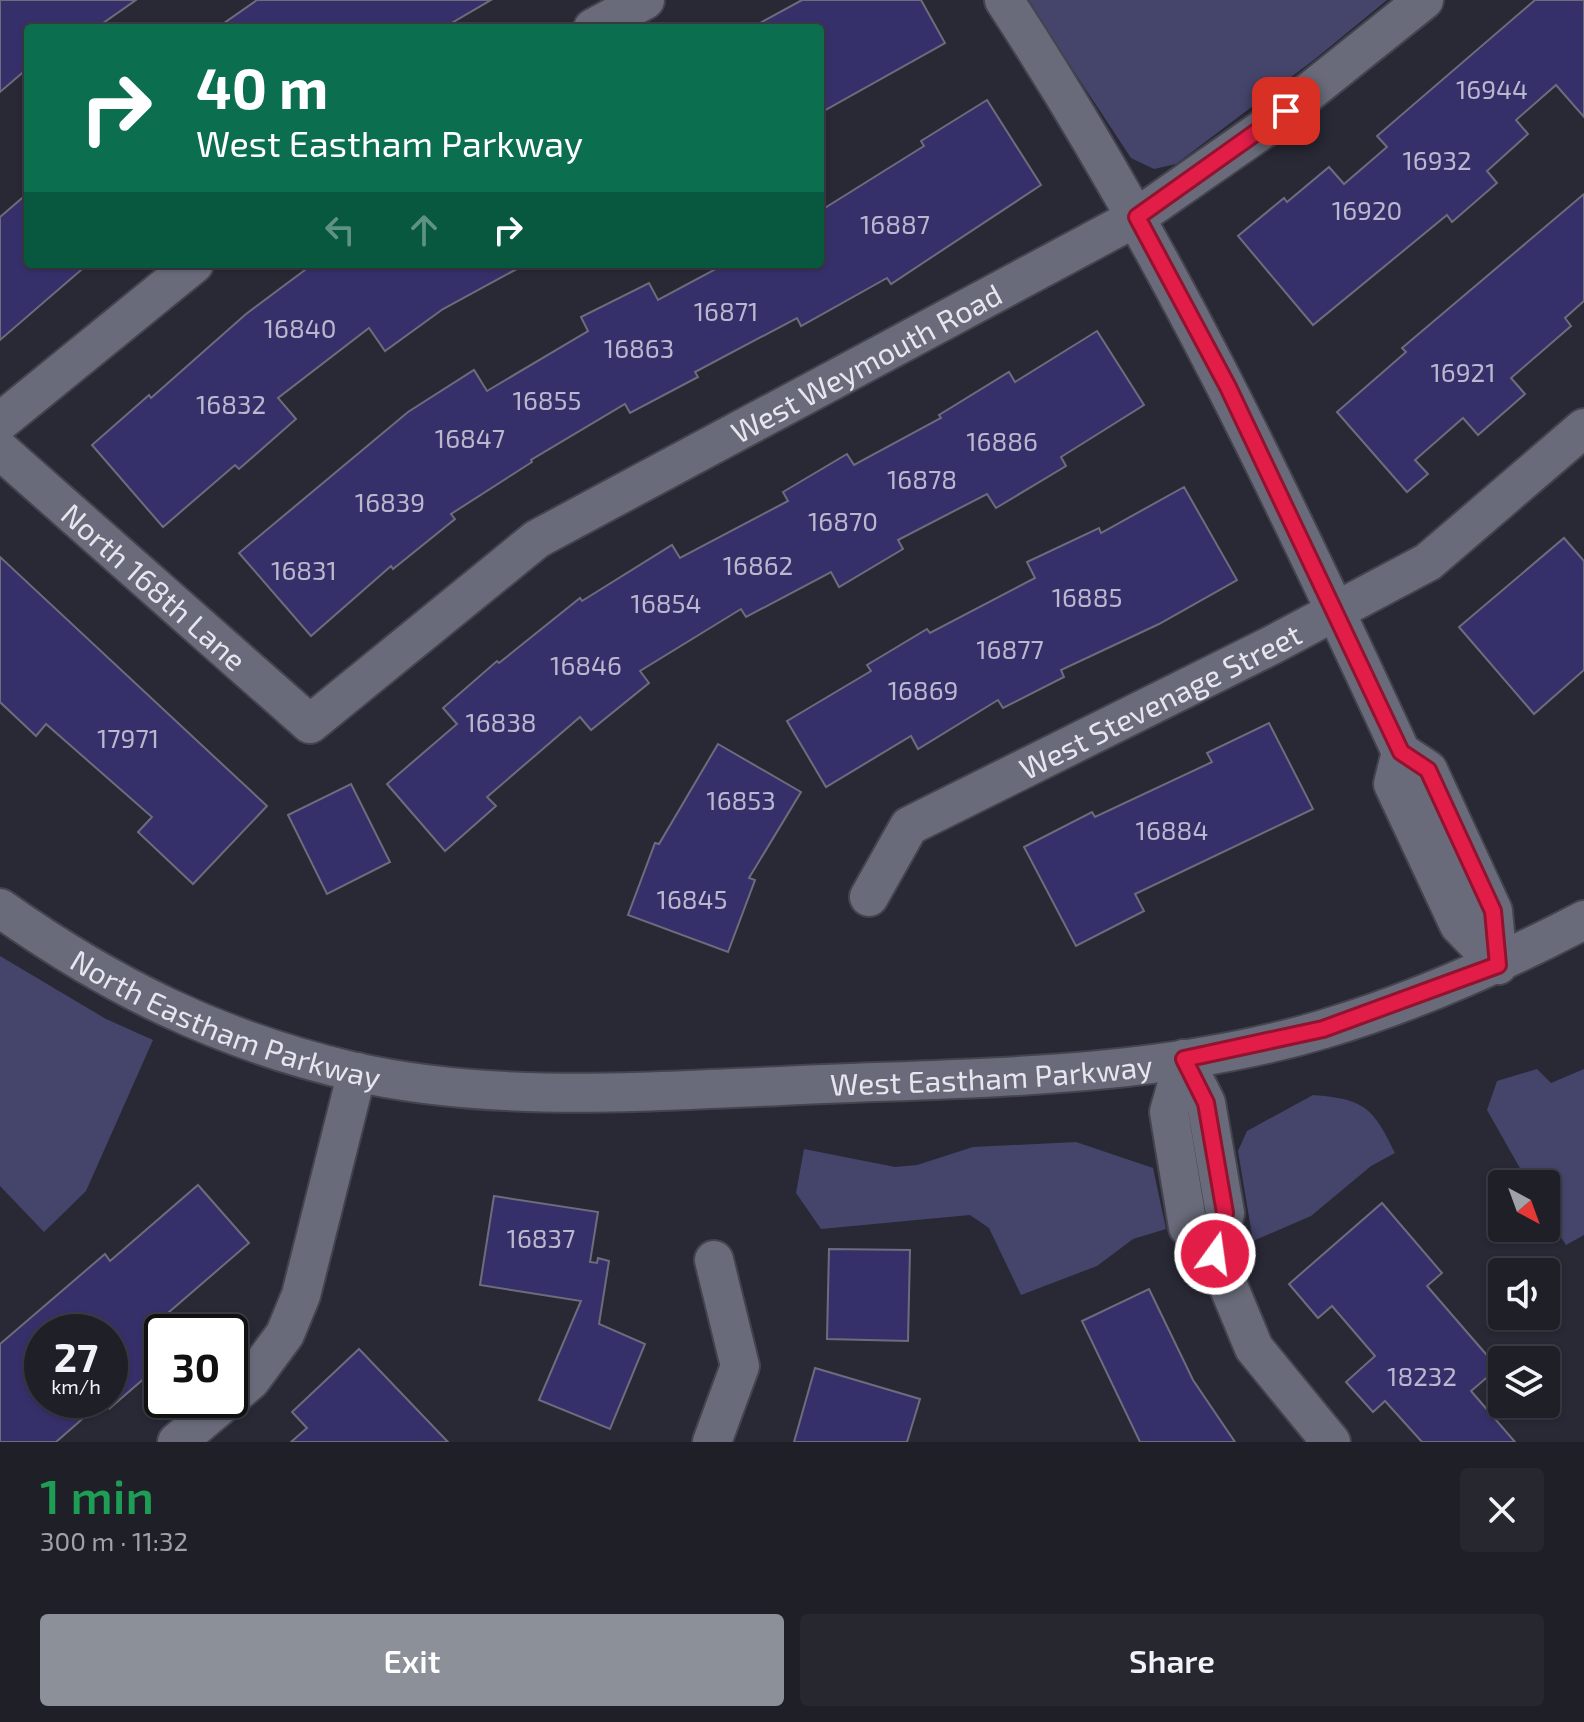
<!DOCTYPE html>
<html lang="en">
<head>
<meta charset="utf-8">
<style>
	body { margin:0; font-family:"Exo 2",sans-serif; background:#272730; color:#f1f3f6; height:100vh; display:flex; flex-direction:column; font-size:30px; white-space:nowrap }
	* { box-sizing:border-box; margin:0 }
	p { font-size:26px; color:#a1a2a8 }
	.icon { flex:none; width:44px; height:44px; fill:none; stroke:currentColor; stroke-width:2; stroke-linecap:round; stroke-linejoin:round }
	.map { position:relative; height:1442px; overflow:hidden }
	.drawer { display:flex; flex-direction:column; background:#1f1f28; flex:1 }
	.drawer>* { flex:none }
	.top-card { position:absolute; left:24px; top:24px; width:800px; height:244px; border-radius:8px; box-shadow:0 2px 6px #0004,0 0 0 2px #3c3d45; background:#0b6e4f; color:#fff; overflow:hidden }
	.needle { width:52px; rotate:139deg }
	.fabs { position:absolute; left:1488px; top:1170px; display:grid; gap:16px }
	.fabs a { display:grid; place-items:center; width:72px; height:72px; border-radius:8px; background:#1f1f28; box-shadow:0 2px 6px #0004,0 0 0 2px #3c3d45; font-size:40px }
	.speed { position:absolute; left:24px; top:1314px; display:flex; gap:16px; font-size:40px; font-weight:700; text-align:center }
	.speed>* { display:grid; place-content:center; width:104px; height:104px; border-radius:50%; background:#1f1f28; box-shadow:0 2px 6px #0004,0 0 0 2px #3c3d45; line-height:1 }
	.speed small { font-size:20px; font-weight:400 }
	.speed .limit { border:4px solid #111; border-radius:12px; background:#fff; color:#111 }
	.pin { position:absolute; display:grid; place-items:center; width:68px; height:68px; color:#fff; margin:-34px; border-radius:16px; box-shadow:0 4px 12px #0006 }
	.me { position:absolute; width:88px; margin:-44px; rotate:14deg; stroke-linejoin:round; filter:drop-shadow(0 0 6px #0008) }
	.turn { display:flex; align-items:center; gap:28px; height:168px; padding:0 40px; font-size:36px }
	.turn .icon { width:104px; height:104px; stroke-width:2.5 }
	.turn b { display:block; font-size:56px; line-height:68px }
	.lanes { display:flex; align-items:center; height:76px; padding:0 40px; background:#0003; justify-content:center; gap:40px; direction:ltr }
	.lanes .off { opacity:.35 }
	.round { display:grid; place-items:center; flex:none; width:84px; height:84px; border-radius:8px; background:#272730 }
	.headline { display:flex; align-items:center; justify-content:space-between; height:136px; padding:0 40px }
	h1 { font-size:48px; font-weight:600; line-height:60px; color:#1e9e55 }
	.button { display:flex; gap:16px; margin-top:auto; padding:16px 40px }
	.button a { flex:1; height:92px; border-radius:8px; background:#8c9099; color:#fff; font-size:32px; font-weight:600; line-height:92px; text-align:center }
	.button a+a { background:#272730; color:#f1f3f6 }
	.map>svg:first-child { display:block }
	.green { fill:#45446b }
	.building { fill:#36306a; stroke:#6c6c7c; stroke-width:2 }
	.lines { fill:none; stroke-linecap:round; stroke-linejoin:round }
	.minor-casing { stroke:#44444f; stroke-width:42 }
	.minor { stroke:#6a6b7a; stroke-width:38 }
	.route-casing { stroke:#92132f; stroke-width:20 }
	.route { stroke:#e11d48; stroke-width:14 }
	.labels { text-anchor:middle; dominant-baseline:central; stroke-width:8; stroke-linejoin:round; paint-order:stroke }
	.number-label { font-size:26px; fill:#bab8ce }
	.street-label { font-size:30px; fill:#e6e6ef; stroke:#292936 }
</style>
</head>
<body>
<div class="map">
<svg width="1584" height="1442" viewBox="0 0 1584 1442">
	<rect width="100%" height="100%" fill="#292936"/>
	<g class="green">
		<polygon points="1027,0 1387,0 1315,59 1176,164 1154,169 1131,158"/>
		<polygon points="0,956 106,1019 153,1040 86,1191 44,1232 0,1186"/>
		<polygon points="1537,1069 1551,1083 1584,1069 1584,1235 1566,1245 1546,1214 1546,1184 1529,1184 1487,1110 1497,1081"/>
		<path d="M 1313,1095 C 1364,1099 1373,1107 1395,1153 L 1371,1166 L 1311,1216 L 1253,1241 L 1238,1151 L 1247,1131 Z"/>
		<polygon points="1076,1142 1153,1168 1166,1229 1133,1239 1097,1266 1021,1295 989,1228 970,1215 821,1229 796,1193 804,1149 895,1167 917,1165 973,1147"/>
	</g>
	<g class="building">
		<polygon points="0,0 136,0 96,28 28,28 28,68 0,92"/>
		<polygon points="257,0 491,0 443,28 217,28"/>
		<polygon points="802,0 921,0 945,43 820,113 820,28 751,28"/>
		<polygon points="1535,0 1584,0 1584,117 1556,85 1516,120 1528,134 1487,171 1497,183 1452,222 1447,215 1313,325 1238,236 1284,198 1287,202 1329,167 1344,184 1387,147 1377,136"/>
		<polygon points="987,100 1041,185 891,284 887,278 801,326 797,318 695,372 698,377 630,413 625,404 531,460 532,462 451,514 455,519 393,569 391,566 311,636 239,553 408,412 474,370 487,391 588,331 581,317 649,283 658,300 725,264 820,264 820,211 924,146 921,141"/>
		<polygon points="28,193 28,264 88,264 0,340 0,217"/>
		<polygon points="1584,194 1584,301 1565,318 1571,326 1511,378 1525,394 1478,435 1463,418 1415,460 1428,474 1407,492 1337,412 1406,352 1402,348"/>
		<polygon points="313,264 526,264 443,309 385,351 369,328 278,398 296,419 239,469 235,465 163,527 92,445 149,395 151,398 246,314"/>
		<polygon points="1097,331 1144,405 1061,457 1066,466 996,508 987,494 898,540 903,549 839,587 831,572 746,617 741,609 640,671 649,683 591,730 580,717 487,797 496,806 445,851 387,784 457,724 443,708 497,661 499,663 580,598 582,601 672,545 680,558 788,501 783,492 847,454 854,465 941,418 939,415 1009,372 1015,382"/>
		<polygon points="1184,487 1237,580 1159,624 1061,670 1064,677 1003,708 998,700 918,749 911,736 826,787 787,721 871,671 867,665 927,629 930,633 1035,578 1027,562 1099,528 1101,533"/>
		<polygon points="1564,538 1584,561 1584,670 1534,714 1459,627"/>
		<polygon points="0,557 267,806 193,884 138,832 152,817 46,724 36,736 0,702"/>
		<polygon points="1269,723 1313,809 1135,894 1144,911 1076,946 1024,847 1092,812 1095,817 1212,762 1207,753"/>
		<polygon points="718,744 801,792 749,878 755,880 728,952 628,915 655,843 659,844"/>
		<polygon points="351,784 390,862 327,894 288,815"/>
		<polygon points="198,1185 249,1243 161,1319 162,1363 110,1408 110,1332 42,1332 42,1400 104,1400 56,1442 0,1442 0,1344 105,1254 110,1261"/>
		<polygon points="494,1196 598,1212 590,1262 597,1263 598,1258 609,1261 599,1324 645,1344 610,1429 539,1400 581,1301 480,1285"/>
		<polygon points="1382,1203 1442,1273 1427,1286 1498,1368 1471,1391 1515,1442 1422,1442 1385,1401 1373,1412 1346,1382 1375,1356 1332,1306 1318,1318 1289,1284"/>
		<polygon points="829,1249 910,1250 908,1341 827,1339"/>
		<polygon points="1149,1289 1193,1380 1235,1442 1140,1442 1082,1321"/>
		<polygon points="359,1349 448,1442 291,1442 307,1428 292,1412"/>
		<polygon points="815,1368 920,1399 907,1442 794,1442"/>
	</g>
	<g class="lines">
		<defs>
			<g id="minor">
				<path d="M 1004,0 C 1160,238 1282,494 1401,752 L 1428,770 L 1493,911 L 1498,965"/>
				<polyline points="593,28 645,0"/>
				<polyline points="0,422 194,264"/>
				<path id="s1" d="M 0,450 L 310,724 L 537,539 L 1137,217 L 1263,129 L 1424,0"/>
				<polyline points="1401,752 1393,784 1459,925 1498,965"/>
				<path id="s2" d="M 869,897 L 909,826 L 1272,645 L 1428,562 L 1584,428"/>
				<path id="s3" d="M 0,908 C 110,986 219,1040 351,1071 C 490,1103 640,1092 781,1086 C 961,1077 1150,1081 1324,1029 C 1415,1002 1500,964 1584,920"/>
				<polyline points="1184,1059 1169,1112 1188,1227 1215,1254 1254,1348 1331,1442"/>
				<polyline points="1184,1059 1206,1103 1225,1213 1215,1254"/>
				<polyline points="230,1398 251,1380 285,1334 301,1295 357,1072"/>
				<polyline points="177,1442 227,1400"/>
				<polyline points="712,1442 740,1366 714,1260"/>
			</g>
		</defs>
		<use href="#minor" class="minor-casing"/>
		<use href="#minor" class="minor"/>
	</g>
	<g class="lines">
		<defs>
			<polyline id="route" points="1215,1254 1225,1213 1206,1103 1184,1059 1323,1029 1498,965 1493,911 1428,770 1401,752 1228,387 1137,217 1286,111"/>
		</defs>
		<use href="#route" class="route-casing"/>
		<use href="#route" class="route"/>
	</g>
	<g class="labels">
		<g class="number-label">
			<text x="1492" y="88">16944</text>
			<text x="1437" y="159">16932</text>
			<text x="1367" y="209">16920</text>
			<text x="895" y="223">16887</text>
			<text x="726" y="310">16871</text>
			<text x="300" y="327">16840</text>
			<text x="639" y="347">16863</text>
			<text x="1463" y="371">16921</text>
			<text x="547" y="399">16855</text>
			<text x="231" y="403">16832</text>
			<text x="470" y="437">16847</text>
			<text x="1002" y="440">16886</text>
			<text x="922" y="478">16878</text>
			<text x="390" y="501">16839</text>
			<text x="843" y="520">16870</text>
			<text x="758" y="564">16862</text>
			<text x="304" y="569">16831</text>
			<text x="1087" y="596">16885</text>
			<text x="666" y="602">16854</text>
			<text x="1010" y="648">16877</text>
			<text x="586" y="664">16846</text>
			<text x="923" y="689">16869</text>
			<text x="501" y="721">16838</text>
			<text x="128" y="737">17971</text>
			<text x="741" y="799">16853</text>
			<text x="1172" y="829">16884</text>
			<text x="692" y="898">16845</text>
			<text x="541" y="1237">16837</text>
			<text x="1422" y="1375">18232</text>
		</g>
		<g class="street-label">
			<text stroke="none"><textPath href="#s1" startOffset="1080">West Weymouth Road</textPath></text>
			<text stroke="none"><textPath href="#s1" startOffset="206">North 168th Lane</textPath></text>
			<text stroke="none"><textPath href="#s2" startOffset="362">West Stevenage Street</textPath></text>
			<text stroke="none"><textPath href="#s3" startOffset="254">North Eastham Parkway</textPath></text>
			<text stroke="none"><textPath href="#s3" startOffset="1032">West Eastham Parkway</textPath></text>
		</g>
	</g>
</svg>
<div class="fabs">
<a><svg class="needle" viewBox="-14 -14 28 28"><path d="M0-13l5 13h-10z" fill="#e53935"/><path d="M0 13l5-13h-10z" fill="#a1a2a8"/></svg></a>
<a><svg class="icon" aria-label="sound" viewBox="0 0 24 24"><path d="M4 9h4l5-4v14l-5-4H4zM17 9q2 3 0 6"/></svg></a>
<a><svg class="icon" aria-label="layers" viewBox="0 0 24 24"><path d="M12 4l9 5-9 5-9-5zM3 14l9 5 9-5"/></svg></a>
</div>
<div class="speed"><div>27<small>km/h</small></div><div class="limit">30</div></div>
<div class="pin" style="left:1286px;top:111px;background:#d93025"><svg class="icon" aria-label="arrive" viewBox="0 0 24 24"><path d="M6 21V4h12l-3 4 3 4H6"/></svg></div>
<svg class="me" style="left:1215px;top:1254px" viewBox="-20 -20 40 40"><circle r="17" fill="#e11d48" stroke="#fff" stroke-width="3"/><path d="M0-11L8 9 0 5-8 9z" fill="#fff"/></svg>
<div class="top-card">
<div class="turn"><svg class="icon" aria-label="right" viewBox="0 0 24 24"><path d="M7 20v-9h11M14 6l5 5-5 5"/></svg><div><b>40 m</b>West Eastham Parkway</div></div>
<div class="lanes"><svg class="icon off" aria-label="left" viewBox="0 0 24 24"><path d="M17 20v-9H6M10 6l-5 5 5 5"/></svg><svg class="icon off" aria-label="ahead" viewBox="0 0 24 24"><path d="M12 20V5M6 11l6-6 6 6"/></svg><svg class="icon" aria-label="right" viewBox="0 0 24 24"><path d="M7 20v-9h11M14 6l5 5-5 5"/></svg></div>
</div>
</div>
<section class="drawer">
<div class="headline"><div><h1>1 min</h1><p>300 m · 11:32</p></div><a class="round"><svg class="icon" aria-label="close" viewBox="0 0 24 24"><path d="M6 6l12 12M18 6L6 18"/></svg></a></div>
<div class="button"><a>Exit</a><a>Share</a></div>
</section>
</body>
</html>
